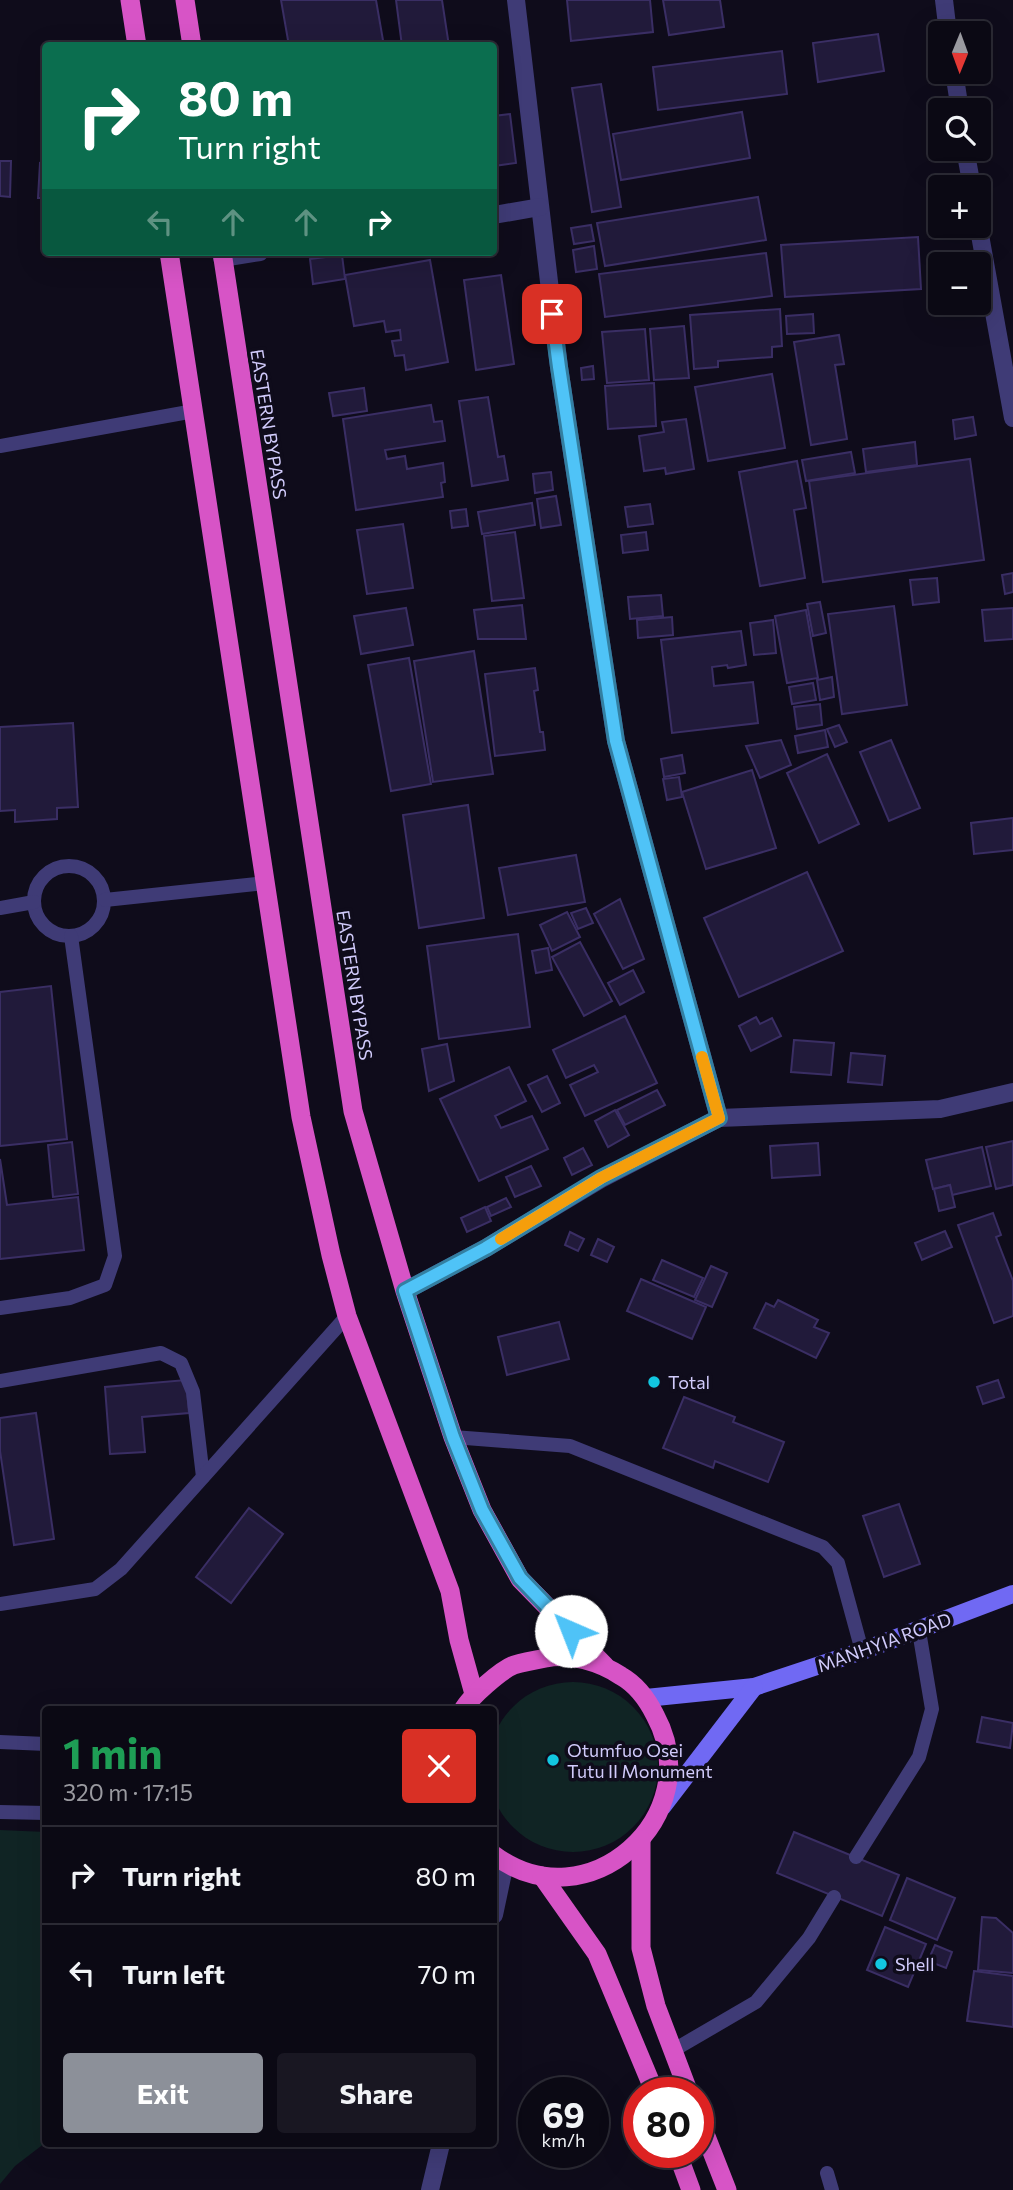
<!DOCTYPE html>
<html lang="en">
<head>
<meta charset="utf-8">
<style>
	body { margin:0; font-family:Commissioner,sans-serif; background:#191722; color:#f1f3f6; height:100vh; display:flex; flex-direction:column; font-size:26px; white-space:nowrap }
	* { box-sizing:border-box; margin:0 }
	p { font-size:23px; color:#9a9aa0 }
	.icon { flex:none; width:38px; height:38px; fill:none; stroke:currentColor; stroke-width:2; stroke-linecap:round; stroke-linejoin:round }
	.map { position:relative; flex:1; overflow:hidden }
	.sheet { position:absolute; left:42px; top:1706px; width:455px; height:441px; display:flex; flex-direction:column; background:#0b0914; border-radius:7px; box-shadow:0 7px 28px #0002,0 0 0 2px #2b2a34 }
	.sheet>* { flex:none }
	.guide { position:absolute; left:42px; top:42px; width:455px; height:214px; border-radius:7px; box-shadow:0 7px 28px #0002,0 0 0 2px #2b2a34; background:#0b6e4f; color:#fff; overflow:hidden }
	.needle { width:46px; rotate:181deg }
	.tools { position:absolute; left:928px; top:21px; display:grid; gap:14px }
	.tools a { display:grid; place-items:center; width:63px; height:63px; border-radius:7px; background:#0b0914; box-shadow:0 7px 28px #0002,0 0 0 2px #2b2a34; font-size:35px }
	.speed { position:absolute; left:518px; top:2077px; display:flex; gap:14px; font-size:35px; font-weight:700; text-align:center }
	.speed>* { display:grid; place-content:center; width:91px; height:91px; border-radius:50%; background:#0b0914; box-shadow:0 7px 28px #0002,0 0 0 2px #2b2a34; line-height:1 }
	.speed small { font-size:18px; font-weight:400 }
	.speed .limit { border:10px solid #d22; background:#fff; color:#111 }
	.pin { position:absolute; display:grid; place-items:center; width:60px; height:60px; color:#fff; margin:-30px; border-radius:14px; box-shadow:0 4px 10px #0006 }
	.me { position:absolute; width:77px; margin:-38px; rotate:316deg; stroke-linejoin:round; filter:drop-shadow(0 0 5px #0008) }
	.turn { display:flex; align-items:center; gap:24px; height:147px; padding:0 21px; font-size:32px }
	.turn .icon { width:91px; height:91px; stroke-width:2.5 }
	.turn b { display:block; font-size:49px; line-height:60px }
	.lanes { display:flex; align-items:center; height:66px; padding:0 21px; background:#0003; justify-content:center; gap:35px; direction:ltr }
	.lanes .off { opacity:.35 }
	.round { display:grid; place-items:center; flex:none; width:74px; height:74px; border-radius:7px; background:#191722 }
	.overview { display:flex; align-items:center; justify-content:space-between; height:119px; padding:0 21px }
	h1 { font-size:42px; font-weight:700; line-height:52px; color:#1e9e55 }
	.cta { display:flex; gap:14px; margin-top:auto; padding:14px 21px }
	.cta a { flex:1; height:80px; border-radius:7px; background:#8c9099; color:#fff; font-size:28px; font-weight:700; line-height:80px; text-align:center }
	.cta a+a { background:#191722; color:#f1f3f6 }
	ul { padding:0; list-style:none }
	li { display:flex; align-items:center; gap:21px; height:98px; padding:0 21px; border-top:2px solid #2b2a34 }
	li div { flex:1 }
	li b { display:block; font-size:26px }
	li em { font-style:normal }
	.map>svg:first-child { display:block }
	.green { fill:#102424 }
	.building { fill:#211a3a; stroke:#3a2e64; stroke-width:2 }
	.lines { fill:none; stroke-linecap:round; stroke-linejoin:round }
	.service { stroke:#3f3b76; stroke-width:14 }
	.minor { stroke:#3f3b76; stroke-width:18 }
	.tertiary { stroke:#3f3b76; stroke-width:18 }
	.secondary { stroke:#7069f3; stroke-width:18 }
	.trunk { stroke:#d754c6; stroke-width:19 }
	.route-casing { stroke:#337fa1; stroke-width:18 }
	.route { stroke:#4fc3f7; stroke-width:12 }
	.slow { stroke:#f59e0b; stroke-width:12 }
	.poi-dot { fill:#12c6e0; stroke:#0f0c1b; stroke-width:2.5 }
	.labels { text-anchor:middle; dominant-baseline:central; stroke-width:7; stroke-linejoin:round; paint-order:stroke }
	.street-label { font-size:18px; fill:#d1cbfb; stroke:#0f0c1b }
	.poi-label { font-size:18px; fill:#d1cbfb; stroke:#0f0c1b; text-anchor:start }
</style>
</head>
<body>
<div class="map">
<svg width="1013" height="2190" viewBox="0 0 1013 2190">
	<rect width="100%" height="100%" fill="#0f0c1b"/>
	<g class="green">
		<circle cx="573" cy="1767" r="85"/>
		<polygon points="0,1830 46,1832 45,2143 15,2166 0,2184"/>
	</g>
	<g class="building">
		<polygon points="281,0 376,0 384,46 289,46"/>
		<polygon points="396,0 442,0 449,46 402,46"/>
		<polygon points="567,0 650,0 653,32 571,41"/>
		<polygon points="663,0 720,0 724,27 669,35"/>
		<polygon points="878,34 884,71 818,82 813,43"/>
		<polygon points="782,51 787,94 658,110 653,67"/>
		<polygon points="601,84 621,207 592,212 572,88"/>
		<polygon points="742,112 750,158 621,180 613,134"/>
		<polygon points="510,114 516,163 494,166 494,116"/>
		<polygon points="0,161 11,161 10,197 0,196"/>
		<polygon points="40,163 46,164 46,198 38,198"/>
		<polygon points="758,197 766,240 605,266 597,223"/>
		<polygon points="591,225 594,241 574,244 571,228"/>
		<polygon points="918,237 921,289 785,297 781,245"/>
		<polygon points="594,246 597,269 576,272 573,250"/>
		<polygon points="766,253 772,296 605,317 599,274"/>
		<polygon points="342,255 345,279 313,284 310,259"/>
		<polygon points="430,260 448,362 406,370 404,355 395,356 392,341 401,340 400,330 386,332 384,321 354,326 345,275"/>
		<polygon points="501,275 514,364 476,370 464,280"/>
		<polygon points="780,309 782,346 772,347 772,357 718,361 718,367 694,369 690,315"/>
		<polygon points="813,314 814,333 787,334 786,316"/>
		<polygon points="684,326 689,378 654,380 650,329"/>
		<polygon points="645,329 649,380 607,383 602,332"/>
		<polygon points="839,335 844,364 835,365 847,439 811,445 794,342"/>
		<polygon points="593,366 594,379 582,380 581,368"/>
		<polygon points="772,374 785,448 708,461 695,387"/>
		<polygon points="654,383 656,426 608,429 605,386"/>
		<polygon points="364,388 367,411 333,416 329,393"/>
		<polygon points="488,397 498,457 504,456 508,480 472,486 459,401"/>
		<polygon points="431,405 434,422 442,421 445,441 385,450 387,459 405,456 407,469 443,463 445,482 441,483 443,497 356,510 343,419"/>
		<polygon points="973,417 976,435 955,439 953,420"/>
		<polygon points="686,419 694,469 666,474 665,468 644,471 639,436 664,432 662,422"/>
		<polygon points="915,442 917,465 866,472 863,449"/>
		<polygon points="851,452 855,473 806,481 802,460"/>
		<polygon points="970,459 984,560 823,582 809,481"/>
		<polygon points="797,461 806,508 794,510 805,578 760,586 739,472"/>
		<polygon points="551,472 553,490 535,493 533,474"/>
		<polygon points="556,496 561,525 541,528 537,499"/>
		<polygon points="532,503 535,525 482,534 478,512"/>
		<polygon points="650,504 653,524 628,527 625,507"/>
		<polygon points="466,509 468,526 452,528 450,511"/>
		<polygon points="403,524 413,588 367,594 357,530"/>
		<polygon points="515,532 524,598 492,601 484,536"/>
		<polygon points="646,532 648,550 623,553 621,535"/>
		<polygon points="1013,573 1013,592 1005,594 1002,575"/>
		<polygon points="937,578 939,602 913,605 910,580"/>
		<polygon points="661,595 663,616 630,619 628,597"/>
		<polygon points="820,602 826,633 813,636 807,604"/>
		<polygon points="522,605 526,639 478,639 474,610"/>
		<polygon points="894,606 907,705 842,714 828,614"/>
		<polygon points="406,608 413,645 361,654 354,616"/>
		<polygon points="1013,608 1013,639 985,641 982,610"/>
		<polygon points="806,610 818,678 787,683 775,616"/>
		<polygon points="672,617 673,635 638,638 637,620"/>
		<polygon points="773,620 776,653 754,655 750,623"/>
		<polygon points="741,631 746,665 728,668 727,665 712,667 714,686 753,682 758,723 672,733 661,640"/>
		<polygon points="474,651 493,774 433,782 414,661"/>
		<polygon points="409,658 431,784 391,791 368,665"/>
		<polygon points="535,668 538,690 534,691 540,732 543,732 545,750 495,756 485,674"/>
		<polygon points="832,677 834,697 820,700 817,680"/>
		<polygon points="813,683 816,700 792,704 789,687"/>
		<polygon points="820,704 822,725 797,729 794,707"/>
		<polygon points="73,723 78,807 57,808 57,819 15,822 15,810 0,811 0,727"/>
		<polygon points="839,725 847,742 835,747 827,729"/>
		<polygon points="825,730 828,747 798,753 795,736"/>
		<polygon points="781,740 791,765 760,778 746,746"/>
		<polygon points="891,740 920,808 889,821 860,752"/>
		<polygon points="827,754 859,824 819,843 787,773"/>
		<polygon points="682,755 685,773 664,777 661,759"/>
		<polygon points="752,770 776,848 706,869 682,792"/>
		<polygon points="679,777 682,797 667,800 663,779"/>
		<polygon points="468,805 484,918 419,928 403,815"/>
		<polygon points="1013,818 1013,850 974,854 971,823"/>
		<polygon points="576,855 585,902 508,915 499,868"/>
		<polygon points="807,872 843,951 739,997 704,918"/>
		<polygon points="620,899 644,959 623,969 594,914"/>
		<polygon points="586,908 593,923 578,929 571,913"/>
		<polygon points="567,912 580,937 552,951 540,925"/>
		<polygon points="518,934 530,1027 439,1039 427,946"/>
		<polygon points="580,942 612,1001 584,1016 552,957"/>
		<polygon points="548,948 552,970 536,973 532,951"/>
		<polygon points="633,970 644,992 620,1005 608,983"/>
		<polygon points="51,986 67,1139 0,1146 0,992"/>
		<polygon points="625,1016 657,1083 585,1116 570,1085 598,1072 594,1065 566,1078 553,1050"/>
		<polygon points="756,1017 760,1024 772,1018 781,1036 751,1051 739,1026"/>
		<polygon points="794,1040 834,1043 831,1075 791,1072"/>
		<polygon points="447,1044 454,1081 429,1091 422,1049"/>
		<polygon points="851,1053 885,1056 882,1085 848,1082"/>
		<polygon points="509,1067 526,1101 495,1116 501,1128 532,1116 548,1149 479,1181 440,1099"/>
		<polygon points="547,1076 560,1103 542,1112 528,1085"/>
		<polygon points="657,1090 665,1105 625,1125 617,1110"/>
		<polygon points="615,1110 629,1135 608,1147 595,1121"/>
		<polygon points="1013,1141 1013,1185 996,1189 986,1147"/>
		<polygon points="72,1142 78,1194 53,1197 48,1145"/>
		<polygon points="818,1143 820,1175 772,1178 770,1146"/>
		<polygon points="982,1147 991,1186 952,1195 950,1185 933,1189 926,1160"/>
		<polygon points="583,1148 592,1165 572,1175 564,1158"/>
		<polygon points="0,1159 7,1205 78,1197 84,1250 0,1259"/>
		<polygon points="531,1166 541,1186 515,1197 506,1177"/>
		<polygon points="950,1185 955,1207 939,1211 934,1189"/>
		<polygon points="506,1198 511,1207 491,1216 487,1207"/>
		<polygon points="485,1207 491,1221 467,1232 461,1218"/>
		<polygon points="993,1213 1001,1235 996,1237 1013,1281 1013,1316 994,1323 958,1225"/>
		<polygon points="945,1231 952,1247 922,1260 915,1243"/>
		<polygon points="570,1232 584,1239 578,1251 565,1245"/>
		<polygon points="598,1239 614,1247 607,1262 591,1255"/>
		<polygon points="662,1260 703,1278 694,1297 653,1280"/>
		<polygon points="711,1266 727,1273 712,1307 695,1300"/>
		<polygon points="641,1279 706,1307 692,1339 627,1311"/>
		<polygon points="778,1300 818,1320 814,1327 829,1333 816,1358 754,1328 766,1303 774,1307"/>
		<polygon points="559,1322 569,1359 507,1375 498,1337"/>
		<polygon points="186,1380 189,1413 142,1417 145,1452 110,1454 105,1387"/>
		<polygon points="998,1380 1004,1397 983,1404 977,1387"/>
		<polygon points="684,1397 735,1417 733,1422 784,1442 768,1482 715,1461 713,1468 663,1448"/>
		<polygon points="36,1413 54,1539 14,1545 0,1451 0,1418"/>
		<polygon points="899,1504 920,1564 884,1577 863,1516"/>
		<polygon points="249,1508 283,1534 231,1603 196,1577"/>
		<polygon points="982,1717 1013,1723 1010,1748 977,1742"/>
		<polygon points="794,1832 899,1875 882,1916 777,1873"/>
		<polygon points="907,1878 955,1898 937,1940 890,1920"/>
		<polygon points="982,1917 996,1918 1013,1933 1013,1973 978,1970"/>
		<polygon points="885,1927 926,1944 908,1987 867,1970"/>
		<polygon points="935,1945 952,1952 946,1968 928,1961"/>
		<polygon points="974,1971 1013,1976 1013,2027 967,2021"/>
	</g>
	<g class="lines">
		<g class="service">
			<polyline points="0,446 194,411"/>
			<circle cx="69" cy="901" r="35"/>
			<polyline points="105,900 265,883"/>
			<polyline points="0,908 34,902"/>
			<polyline points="0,1308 70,1298 105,1285 115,1256 71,936"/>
			<polyline points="0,1381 161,1353 181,1363 193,1392 203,1477"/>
			<polyline points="453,1437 570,1446 823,1547 838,1563 862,1651"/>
			<polyline points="0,1604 95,1589 121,1569 347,1316"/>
			<polyline points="0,1742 46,1744"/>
			<polyline points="0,1812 46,1813"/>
			<polyline points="856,1857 919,1757 932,1709 919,1631"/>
			<polyline points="672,2051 756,2002 809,1938 834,1897"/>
			<polyline points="827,2173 832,2190"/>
		</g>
		<g class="minor">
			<polyline points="516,0 559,367 616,741 719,1118"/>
			<polyline points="944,0 948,33"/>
			<polyline points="954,72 960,110"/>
			<polyline points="965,149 972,187"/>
			<polyline points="494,215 540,207"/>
			<polyline points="978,224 1013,418"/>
			<polyline points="222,258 260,252"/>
			<polyline points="405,1291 486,1248 601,1179 719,1118 940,1109 1013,1092"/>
		</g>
		<g class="tertiary">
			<polyline points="494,1915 505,1863"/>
			<polyline points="430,2190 441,2144"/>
		</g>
		<g class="secondary">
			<polyline points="646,1698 754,1687 862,1651 1013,1594"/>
			<polyline points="662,1807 754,1687"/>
		</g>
		<g class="trunk">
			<polyline points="130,0 137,46"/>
			<polyline points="185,0 192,46"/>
			<polyline points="169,252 301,1117 331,1255 347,1316 450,1591 459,1640 474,1694"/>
			<polyline points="222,252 353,1111 405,1291 453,1437 482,1510 520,1579 605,1666"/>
			<path d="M 463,1710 C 470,1697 501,1670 514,1665 C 524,1662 535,1660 546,1658 C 570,1653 600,1662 621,1676 C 637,1685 647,1699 655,1715 C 710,1816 587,1925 494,1855"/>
			<polyline points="641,1840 641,1948 656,2006 689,2093"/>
			<polyline points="542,1876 597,1954 655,2093"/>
			<polyline points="698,2116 727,2190"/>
			<polyline points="677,2152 691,2190"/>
		</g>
	</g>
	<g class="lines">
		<defs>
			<polyline id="route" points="552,314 559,367 616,741 719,1118 601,1178 486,1248 405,1291 453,1437 482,1510 520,1578 571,1631"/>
		</defs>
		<use href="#route" class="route-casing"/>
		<use href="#route" class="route"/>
		<polyline class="slow" points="501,1239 601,1178 719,1118 702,1057"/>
	</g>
	<g class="poi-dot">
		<circle cx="654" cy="1382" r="7"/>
		<circle cx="553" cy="1760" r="7"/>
		<circle cx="881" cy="1964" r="7"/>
	</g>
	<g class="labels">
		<g class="street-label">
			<text transform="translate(269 424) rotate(81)">EASTERN BYPASS</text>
			<text transform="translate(355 985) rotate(81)">EASTERN BYPASS</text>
			<text transform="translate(884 1642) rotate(-20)">MANHYIA ROAD</text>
		</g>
		<g class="poi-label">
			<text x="668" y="1382">Total</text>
			<text x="567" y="1750">Otumfuo Osei<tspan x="567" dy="21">Tutu II Monument</tspan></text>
			<text x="895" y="1964">Shell</text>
		</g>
	</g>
</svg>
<div class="tools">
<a><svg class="needle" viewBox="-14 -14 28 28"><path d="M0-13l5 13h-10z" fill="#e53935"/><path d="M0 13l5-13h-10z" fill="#9a9aa0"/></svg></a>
<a><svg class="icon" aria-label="search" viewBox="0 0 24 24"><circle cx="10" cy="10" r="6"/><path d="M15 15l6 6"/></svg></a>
<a>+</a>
<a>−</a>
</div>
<div class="speed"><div>69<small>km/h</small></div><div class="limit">80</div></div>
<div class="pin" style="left:552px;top:314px;background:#d93025"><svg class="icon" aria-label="arrive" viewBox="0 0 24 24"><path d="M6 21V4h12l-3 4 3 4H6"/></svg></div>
<svg class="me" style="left:571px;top:1631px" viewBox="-20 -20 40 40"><circle r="19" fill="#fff"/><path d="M0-13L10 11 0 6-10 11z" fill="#4fc3f7"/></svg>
<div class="guide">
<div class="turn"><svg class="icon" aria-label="right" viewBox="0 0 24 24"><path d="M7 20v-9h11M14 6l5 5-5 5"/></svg><div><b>80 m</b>Turn right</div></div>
<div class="lanes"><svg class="icon off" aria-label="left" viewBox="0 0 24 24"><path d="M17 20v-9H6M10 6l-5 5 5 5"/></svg><svg class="icon off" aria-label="ahead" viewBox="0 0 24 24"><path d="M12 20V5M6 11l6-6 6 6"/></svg><svg class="icon off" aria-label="ahead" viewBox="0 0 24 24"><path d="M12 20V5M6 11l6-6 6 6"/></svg><svg class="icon" aria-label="right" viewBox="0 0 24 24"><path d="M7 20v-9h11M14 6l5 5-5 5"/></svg></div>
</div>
<section class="sheet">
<div class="overview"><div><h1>1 min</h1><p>320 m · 17:15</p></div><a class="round" style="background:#d93025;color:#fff"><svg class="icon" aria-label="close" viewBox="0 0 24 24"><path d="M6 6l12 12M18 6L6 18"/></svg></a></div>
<ul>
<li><svg class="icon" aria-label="right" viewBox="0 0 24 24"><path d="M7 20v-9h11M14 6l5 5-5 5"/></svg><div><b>Turn right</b></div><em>80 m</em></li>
<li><svg class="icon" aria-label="left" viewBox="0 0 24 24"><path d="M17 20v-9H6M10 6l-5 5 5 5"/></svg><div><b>Turn left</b></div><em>70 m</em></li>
</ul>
<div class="cta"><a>Exit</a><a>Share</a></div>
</section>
</div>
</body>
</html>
